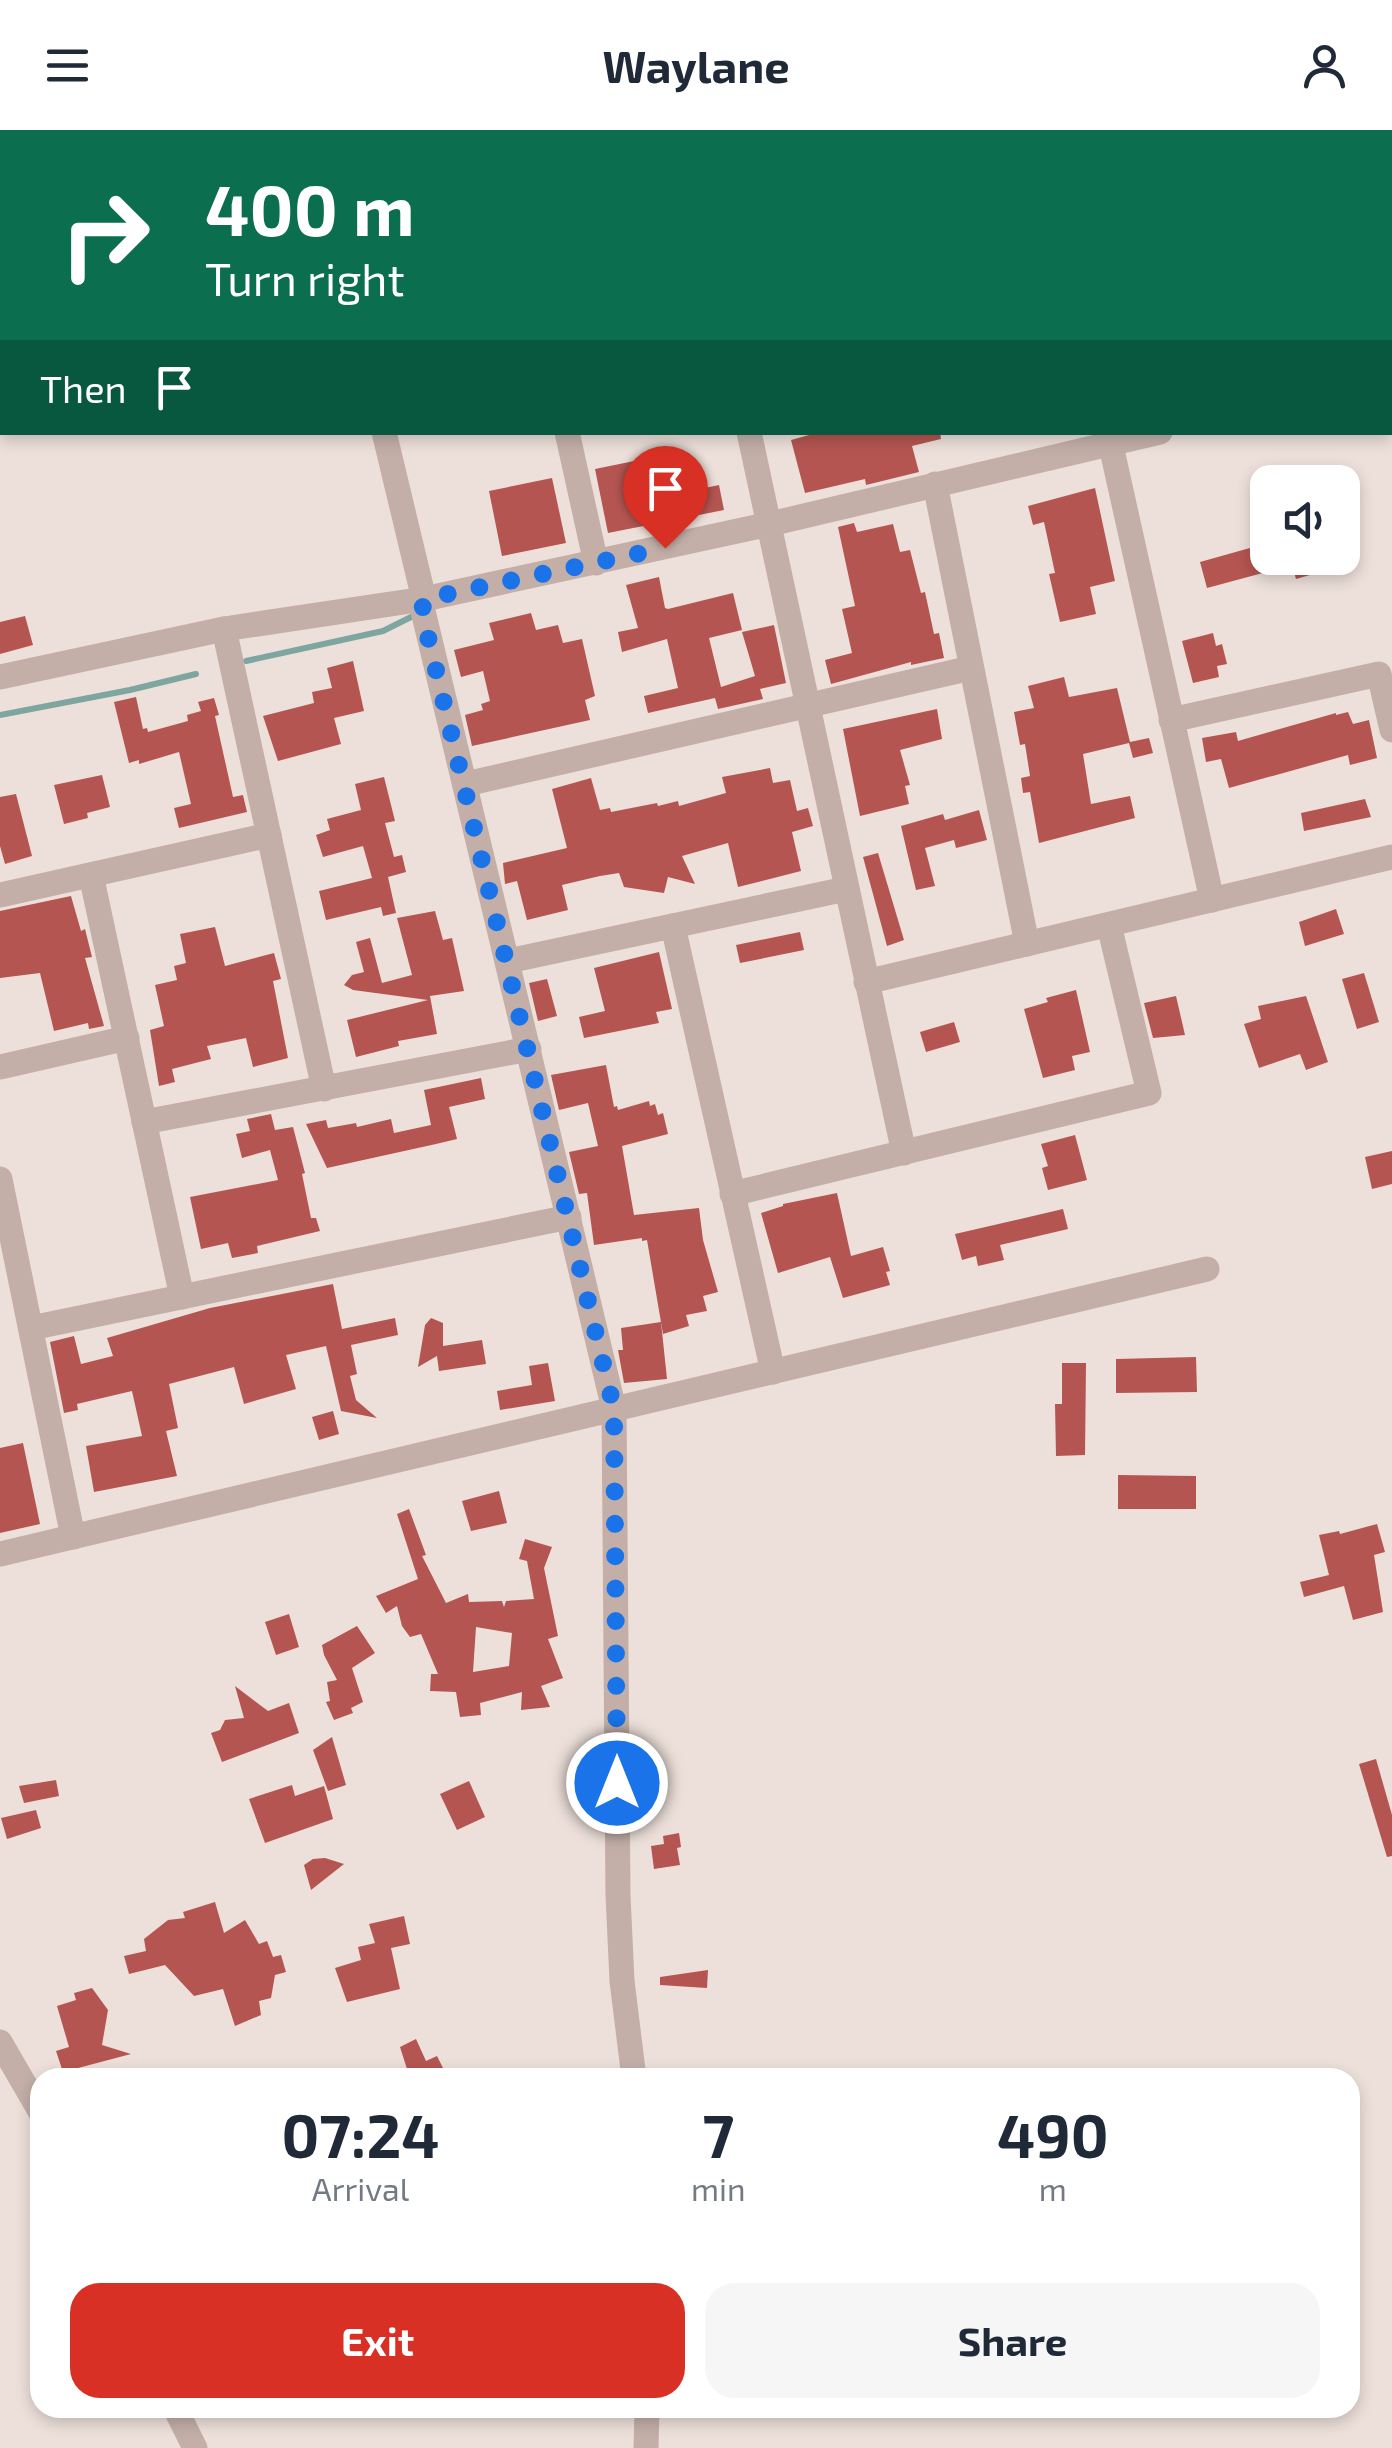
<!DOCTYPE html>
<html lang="en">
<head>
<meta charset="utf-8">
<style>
	body { margin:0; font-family:"Exo 2",sans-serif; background:#f6f6f7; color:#1f2937; height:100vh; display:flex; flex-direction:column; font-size:38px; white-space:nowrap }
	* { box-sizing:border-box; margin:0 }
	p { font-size:32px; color:#747a83 }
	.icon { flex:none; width:55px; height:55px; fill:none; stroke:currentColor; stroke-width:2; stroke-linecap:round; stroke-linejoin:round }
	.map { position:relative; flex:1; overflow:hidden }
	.drawer { position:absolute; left:30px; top:1938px; width:1330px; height:350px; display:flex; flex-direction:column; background:#fff; border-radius:30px; box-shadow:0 5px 15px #0003 }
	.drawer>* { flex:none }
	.guide { position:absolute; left:0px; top:0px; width:1392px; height:305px; box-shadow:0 5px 15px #0003; background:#0b6e4f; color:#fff; overflow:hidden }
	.controls { position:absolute; left:1250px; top:335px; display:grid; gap:20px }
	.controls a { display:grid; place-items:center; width:110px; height:110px; border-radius:20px; background:#fff; box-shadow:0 5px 15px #0003; font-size:50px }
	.pin { position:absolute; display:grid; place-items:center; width:85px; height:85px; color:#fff; margin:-102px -42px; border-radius:50% 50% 50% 0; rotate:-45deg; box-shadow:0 0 10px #0007 }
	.pin .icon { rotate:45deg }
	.me { position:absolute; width:110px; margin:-55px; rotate:0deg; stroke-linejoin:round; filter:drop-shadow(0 0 8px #0008) }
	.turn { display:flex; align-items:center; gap:35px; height:210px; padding:0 40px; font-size:45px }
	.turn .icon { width:130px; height:130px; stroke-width:2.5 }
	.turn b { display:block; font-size:70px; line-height:85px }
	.then { display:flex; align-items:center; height:95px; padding:0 40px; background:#0003; gap:20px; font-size:38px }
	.eta { display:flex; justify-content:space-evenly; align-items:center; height:170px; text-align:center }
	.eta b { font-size:60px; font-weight:700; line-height:70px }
	.primary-button { display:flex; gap:20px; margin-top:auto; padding:20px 40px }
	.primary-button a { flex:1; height:115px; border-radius:30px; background:#d93025; color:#fff; font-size:40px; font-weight:700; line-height:115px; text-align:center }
	.primary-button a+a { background:#f6f6f7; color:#1f2937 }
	header { display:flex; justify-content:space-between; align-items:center; height:130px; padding:0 40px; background:#fff; font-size:45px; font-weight:700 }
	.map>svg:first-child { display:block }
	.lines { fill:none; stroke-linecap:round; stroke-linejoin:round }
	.stream { stroke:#7da6a0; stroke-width:6 }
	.building { fill:#b55551; fill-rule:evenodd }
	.minor { stroke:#c3afa8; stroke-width:25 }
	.route { stroke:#1a73e8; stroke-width:18; stroke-dasharray:0 32.4 }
</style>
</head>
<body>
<header><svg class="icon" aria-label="menu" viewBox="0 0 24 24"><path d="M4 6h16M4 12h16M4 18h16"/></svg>Waylane<svg class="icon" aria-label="person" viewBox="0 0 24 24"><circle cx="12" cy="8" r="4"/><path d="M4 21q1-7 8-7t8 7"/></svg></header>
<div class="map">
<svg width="1392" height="2318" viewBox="0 0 1392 2318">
	<rect width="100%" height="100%" fill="#ede0da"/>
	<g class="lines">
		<g class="stream">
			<polyline points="246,531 383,501 417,484"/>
			<polyline points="0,585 130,560 196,544"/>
		</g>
	</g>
	<g class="building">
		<polygon points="820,302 940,302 941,309 912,316 919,342 866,355 865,349 805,363 791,310"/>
		<polygon points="654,327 662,367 719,355 724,380 608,403 595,339"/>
		<polygon points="552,348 566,413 502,426 489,361"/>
		<polygon points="1095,358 1115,451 1090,457 1096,484 1060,492 1049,444 1055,443 1044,392 1033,395 1028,376"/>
		<polygon points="854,393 857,402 893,394 900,422 910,420 921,463 925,462 934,504 939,503 944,528 911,535 911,532 831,554 825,530 852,523 842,479 855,476 838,397"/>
		<polygon points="1257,416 1260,428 1355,428 1355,432 1296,449 1292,435 1207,458 1200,432"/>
		<polygon points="659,447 665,478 668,479 733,463 742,500 709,508 721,557 755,546 742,502 774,495 786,553 760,559 763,569 718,579 715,568 648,583 644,566 678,558 667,509 622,522 618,502 638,498 626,455"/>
		<polygon points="531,483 536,500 558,495 563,513 582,509 595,566 585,570 590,590 472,616 465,585 483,580 481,574 490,571 483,541 461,547 454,520 494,510 489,493"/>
		<polygon points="25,486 33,515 0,524 0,492"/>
		<polygon points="1213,503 1216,516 1222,514 1227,534 1217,536 1219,547 1193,553 1182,511"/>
		<polygon points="353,531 364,581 334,588 341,614 278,631 263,586 314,573 312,562 332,558 327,538"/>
		<polygon points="1064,547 1069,567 1117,558 1130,612 1149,608 1153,623 1133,628 1129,613 1083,624 1091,674 1130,666 1135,688 1039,713 1030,662 1023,663 1021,648 1030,646 1025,614 1020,615 1014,582 1034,578 1028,556"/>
		<polygon points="136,567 143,599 147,598 148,602 188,591 187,585 201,581 198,572 214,568 219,585 215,586 233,667 243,665 247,682 179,698 174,678 191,674 179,622 139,634 139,630 129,633 114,572"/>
		<polygon points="937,579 942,609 900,620 910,655 905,656 909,674 860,686 843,599"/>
		<polygon points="1348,582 1353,594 1369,590 1377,628 1350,635 1348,625 1229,658 1221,629 1206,632 1202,608 1236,602 1238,611 1336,583 1336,585"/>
		<polygon points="770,638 773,653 790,650 797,681 808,678 813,696 792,702 801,741 738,757 728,713 682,726 695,754 668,747 664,763 624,757 619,743 600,746 562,755 568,780 527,790 517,751 505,754 503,733 567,718 552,659 591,648 600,680 610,678 611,682 657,673 658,676 678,671 679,676 726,663 722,647"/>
		<polygon points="102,645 110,677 87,683 88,688 64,694 54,655"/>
		<polygon points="384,647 395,691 385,693 394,727 402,725 406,742 388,747 396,783 383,786 381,777 326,790 319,761 372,748 363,716 323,727 316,705 330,700 327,689 361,680 355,654"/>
		<polygon points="16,664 32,726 5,734 0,716 0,667"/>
		<polygon points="1365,669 1371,687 1304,701 1301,683"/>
		<polygon points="979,680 987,710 956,718 954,710 925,718 935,756 916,760 901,696 943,684 945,690"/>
		<polygon points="878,723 904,810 887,816 863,727"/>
		<polygon points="71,766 81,801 85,799 92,827 85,828 104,896 89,899 88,893 54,901 40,843 0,848 0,781"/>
		<polygon points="1336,779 1344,804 1305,816 1299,792"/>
		<polygon points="435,781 443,810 452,808 464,861 430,866 437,904 398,911 399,916 356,927 347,890 428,870 353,860 344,855 352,845 364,842 356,812 370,808 382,853 412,845 397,788"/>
		<polygon points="215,797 225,836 274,823 281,849 273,851 288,928 253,937 246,908 207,916 211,929 172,939 175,952 159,956 150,900 164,896 155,855 177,850 174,836 186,833 180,804"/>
		<polygon points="800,802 804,820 740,833 736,815"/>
		<polygon points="659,822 672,879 656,882 659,893 584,908 579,887 605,881 594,838"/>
		<polygon points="1364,843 1379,892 1357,899 1342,849"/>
		<polygon points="547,849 557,886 538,891 529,853"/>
		<polygon points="1076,860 1090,922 1072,926 1075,940 1043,948 1024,879 1048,872 1046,868"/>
		<polygon points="1176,866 1185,905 1153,908 1144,873"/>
		<polygon points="1306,866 1328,932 1306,940 1300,924 1259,938 1244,894 1261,889 1258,876"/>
		<polygon points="954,892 960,912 926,922 920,902"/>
		<polygon points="606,935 614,977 617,976 618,980 649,971 650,976 655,974 658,985 663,983 668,1004 622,1016 634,1085 699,1078 703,1110 718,1162 703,1166 707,1181 686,1185 689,1196 663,1204 647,1110 642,1111 642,1108 594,1115 587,1063 579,1064 569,1022 598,1016 588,973 559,980 551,945"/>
		<polygon points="481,948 485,969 449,977 457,1009 436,1014 327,1038 306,994 326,990 328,998 356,993 357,997 391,989 394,1003 431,995 424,960"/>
		<polygon points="271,984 275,1000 293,997 305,1043 302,1044 311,1088 316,1088 320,1101 257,1116 258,1123 232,1128 228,1113 201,1119 190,1067 278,1050 270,1020 242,1028 236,1004 250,1001 247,989"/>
		<polygon points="1075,1005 1087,1050 1048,1060 1042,1038 1048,1036 1041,1014"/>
		<polygon points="1392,1021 1392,1054 1372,1059 1365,1027"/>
		<polygon points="837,1063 851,1126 883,1117 890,1141 886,1142 890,1155 843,1168 830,1127 778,1143 761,1083 783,1076 783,1074"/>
		<polygon points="1063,1079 1068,1099 1000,1115 1004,1130 978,1136 976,1126 962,1130 955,1104"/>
		<polygon points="333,1154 342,1199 395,1188 398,1205 351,1215 357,1244 350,1246 356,1270 377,1288 341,1281 326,1216 286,1225 296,1259 244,1274 234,1237 169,1254 178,1298 166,1301 177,1346 94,1362 86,1316 142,1306 132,1261 77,1274 78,1280 64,1283 50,1212 74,1206 81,1234 113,1226 107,1208 210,1178"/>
		<polygon points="431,1188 443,1193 443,1216 482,1210 486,1234 439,1241 437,1226 418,1237 425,1195"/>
		<polygon points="661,1192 667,1249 624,1253 618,1220 623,1220 621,1198"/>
		<polygon points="1196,1227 1197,1262 1116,1263 1116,1229"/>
		<polygon points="548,1233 555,1271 500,1280 497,1261 532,1255 529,1236"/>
		<polygon points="1062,1233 1086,1233 1085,1325 1056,1326 1055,1274 1062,1274"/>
		<polygon points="333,1281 339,1304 319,1310 312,1287"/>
		<polygon points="23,1313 40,1394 0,1403 0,1318"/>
		<polygon points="1118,1345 1196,1346 1196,1379 1118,1379"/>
		<polygon points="499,1361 507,1393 471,1401 462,1371"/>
		<path d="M 409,1379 L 426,1425 L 422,1426 L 446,1473 L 468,1464 L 469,1472 L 502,1471 L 504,1477 L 506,1471 L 534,1469 L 527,1431 L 519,1429 L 525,1409 L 552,1417 L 544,1438 L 558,1506 L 548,1509 L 563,1548 L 541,1556 L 550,1577 L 521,1580 L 522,1562 L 480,1573 L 481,1585 L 460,1587 L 456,1562 L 430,1561 L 431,1544 L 438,1544 L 421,1504 L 410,1507 L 402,1496 L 397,1476 L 386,1483 L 376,1466 L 418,1449 L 397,1384 ZM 476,1497 L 512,1503 L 509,1536 L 473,1542 Z"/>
		<polygon points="1377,1394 1385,1422 1374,1425 1383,1482 1353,1490 1344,1456 1304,1467 1300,1452 1329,1445 1319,1405 1339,1401 1340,1404"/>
		<polygon points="289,1484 299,1517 276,1525 265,1492"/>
		<polygon points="357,1496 375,1523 352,1538 363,1572 351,1578 353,1583 334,1590 326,1572 330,1571 327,1552 337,1550 324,1525 322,1515"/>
		<polygon points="235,1556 268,1581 289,1573 299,1603 222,1632 211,1603 220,1600 225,1590 244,1588"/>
		<polygon points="332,1607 346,1655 328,1661 313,1620"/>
		<polygon points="1376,1629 1392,1685 1392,1726 1387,1727 1359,1634"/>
		<polygon points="56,1650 59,1666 24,1673 19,1656"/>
		<polygon points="469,1651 485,1687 457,1700 440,1664"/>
		<polygon points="292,1655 295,1666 324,1656 333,1689 265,1713 249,1669"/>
		<polygon points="36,1680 41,1698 7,1709 1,1688"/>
		<polygon points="679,1703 681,1717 677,1718 680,1735 654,1739 651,1716 664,1714 663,1706"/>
		<polygon points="325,1728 344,1734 311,1760 304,1735 313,1729"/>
		<polygon points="215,1772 224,1803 245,1790 259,1814 267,1811 273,1827 281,1825 286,1842 275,1845 271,1868 259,1871 261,1885 235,1896 223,1859 194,1866 165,1835 129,1844 124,1826 146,1821 144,1809 168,1790 185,1788 183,1782"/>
		<polygon points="404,1786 410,1814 391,1818 400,1859 347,1872 335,1838 361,1830 358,1817 375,1813 369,1794"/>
		<polygon points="708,1840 707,1858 660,1855 660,1847"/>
		<polygon points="92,1858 108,1880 102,1915 131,1924 63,1942 56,1921 69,1917 57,1876 76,1870 74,1863"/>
		<polygon points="416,1909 426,1931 437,1926 448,1948 389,1948 407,1939 400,1917"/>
	</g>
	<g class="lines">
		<g class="minor">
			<polyline points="311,0 311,2"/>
			<polyline points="683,0 684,2"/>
			<polyline points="1036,0 1037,2"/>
			<polyline points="1228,0 1228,2"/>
			<polyline points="808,2 820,0"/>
			<polyline points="1390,57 1392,56"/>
			<polyline points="0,174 2,174"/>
			<polyline points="1390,260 1392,260"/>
			<polyline points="384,302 424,469 423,481 614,1279 618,1765 622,1851 634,1948"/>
			<polyline points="567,302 596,433"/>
			<polyline points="749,302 904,1023"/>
			<polyline points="1108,302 1212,770"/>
			<polyline points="935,354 1027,814"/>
			<polyline points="224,499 324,959"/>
			<polyline points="0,547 224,499 424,469 770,394 1160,302"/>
			<polyline points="1171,590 1379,544 1392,600"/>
			<polyline points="466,654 971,538"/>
			<polyline points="91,745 182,1167"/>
			<polyline points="0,765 269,705"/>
			<polyline points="673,796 773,1242"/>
			<polyline points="508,831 846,759"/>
			<polyline points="866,852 1392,727"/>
			<polyline points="0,937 127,908"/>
			<polyline points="144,992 529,919"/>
			<polyline points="0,1049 73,1407"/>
			<polyline points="732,1064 1149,963 1109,795"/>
			<polyline points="31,1198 569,1087"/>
			<polyline points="0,1424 1207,1139"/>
			<polyline points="0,1912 40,1981"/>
			<polyline points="175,2278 195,2318"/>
			<polyline points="646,2318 647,2278"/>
		</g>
	</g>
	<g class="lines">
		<polyline class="route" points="617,1653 614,1279 422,482 424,469 665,418"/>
	</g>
</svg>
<div class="controls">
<a><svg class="icon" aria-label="sound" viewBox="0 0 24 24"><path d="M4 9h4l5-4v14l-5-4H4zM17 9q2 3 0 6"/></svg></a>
</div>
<div class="pin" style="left:665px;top:418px;background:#d93025"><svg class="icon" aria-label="arrive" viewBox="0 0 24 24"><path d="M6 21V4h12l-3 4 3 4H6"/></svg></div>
<svg class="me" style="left:617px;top:1653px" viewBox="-20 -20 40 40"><circle r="17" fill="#1a73e8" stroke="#fff" stroke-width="3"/><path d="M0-11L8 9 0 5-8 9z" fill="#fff"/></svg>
<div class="guide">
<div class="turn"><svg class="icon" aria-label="right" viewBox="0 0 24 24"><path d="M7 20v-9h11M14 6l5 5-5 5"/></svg><div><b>400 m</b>Turn right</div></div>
<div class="then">Then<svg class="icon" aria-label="arrive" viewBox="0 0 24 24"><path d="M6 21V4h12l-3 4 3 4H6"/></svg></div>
</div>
<section class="drawer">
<div class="eta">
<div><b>07:24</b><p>Arrival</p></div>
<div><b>7</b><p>min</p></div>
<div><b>490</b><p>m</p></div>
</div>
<div class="primary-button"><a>Exit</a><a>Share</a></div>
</section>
</div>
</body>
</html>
